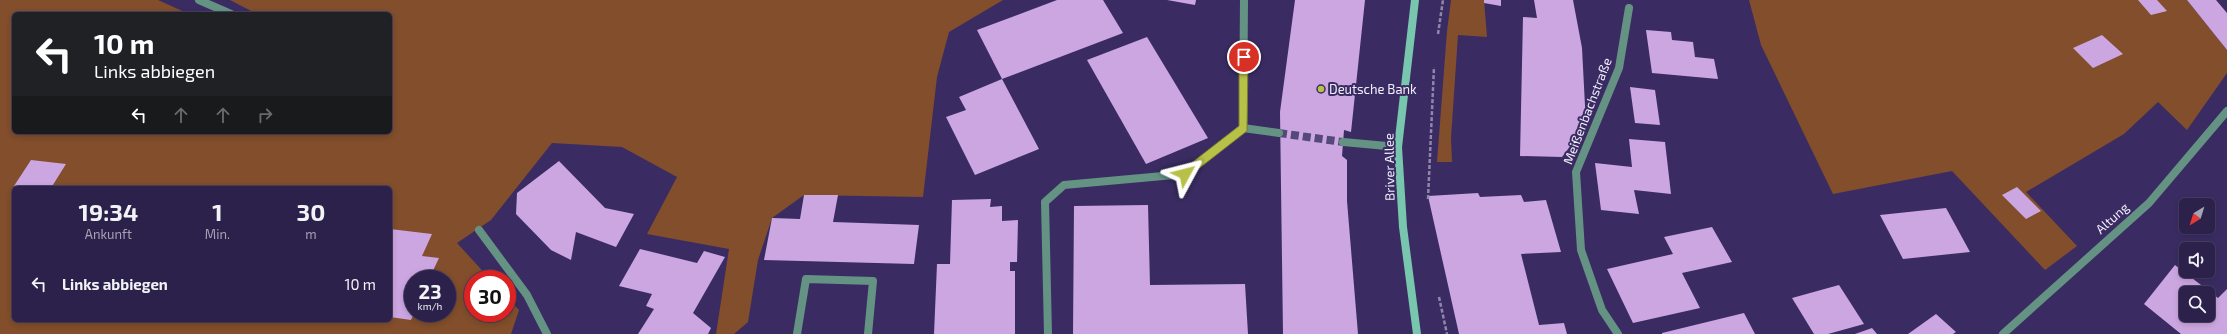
<!DOCTYPE html>
<html lang="de">
<head>
<meta charset="utf-8">
<style>
	body { margin:0; font-family:"Exo 2",sans-serif; background:#382e54; color:#f1f3f6; height:100vh; display:flex; flex-direction:column; font-size:15px; white-space:nowrap }
	* { box-sizing:border-box; margin:0 }
	p { font-size:13px; color:#a6a3b5 }
	.icon { flex:none; width:22px; height:22px; fill:none; stroke:currentColor; stroke-width:2; stroke-linecap:round; stroke-linejoin:round }
	.map { position:relative; flex:1; overflow:hidden }
	.details { position:absolute; left:12px; top:186px; width:380px; height:136px; display:flex; flex-direction:column; background:#2c214a; border-radius:6px; box-shadow:0 2px 6px #0003,0 0 0 1px #483e62 }
	.details>* { flex:none }
	.banner { position:absolute; left:12px; top:12px; width:380px; height:122px; border-radius:6px; box-shadow:0 2px 6px #0003,0 0 0 1px #483e62; background:#202124; color:#fff; overflow:hidden }
	.needle { width:26px; rotate:218deg }
	.buttons { position:absolute; left:2179px; top:198px; display:grid; gap:8px }
	.buttons a { display:grid; place-items:center; width:36px; height:36px; border-radius:6px; background:#2c214a; box-shadow:0 2px 6px #0003,0 0 0 1px #483e62; font-size:20px }
	.speed { position:absolute; left:404px; top:270px; display:flex; gap:8px; font-size:20px; font-weight:700; text-align:center }
	.speed>* { display:grid; place-content:center; width:52px; height:52px; border-radius:50%; background:#2c214a; box-shadow:0 2px 6px #0003,0 0 0 1px #483e62; line-height:1 }
	.speed small { font-size:10px; font-weight:400 }
	.speed .limit { border:6px solid #d22; background:#fff; color:#111 }
	.pin { position:absolute; display:grid; place-items:center; width:34px; height:34px; color:#fff; margin:-17px; border:2px solid #fff; border-radius:50%; box-shadow:0 1px 4px #0007 }
	.me { position:absolute; width:44px; margin:-22px; rotate:52deg; stroke-linejoin:round; filter:drop-shadow(0 0 3px #0008) }
	.turn { display:flex; align-items:center; gap:14px; height:84px; padding:0 16px; font-size:18px }
	.turn .icon { width:52px; height:52px; stroke-width:2.5 }
	.turn b { display:block; font-size:28px; line-height:34px }
	.lanes { display:flex; align-items:center; height:38px; padding:0 16px; background:#0003; justify-content:center; gap:20px; direction:ltr }
	.lanes .off { opacity:.35 }
	.eta { display:flex; justify-content:space-evenly; align-items:center; height:68px; text-align:center }
	.eta b { font-size:24px; font-weight:700; line-height:28px }
	ul { padding:0; list-style:none }
	li { display:flex; align-items:center; gap:12px; height:60px; padding:0 16px }
	li div { flex:1 }
	li b { display:block; font-size:15px }
	li em { font-style:normal }
	.map>svg:first-child { display:block }
	.green { fill:#824e2b; fill-rule:evenodd }
	.building { fill:#cca6e1; fill-rule:evenodd }
	.lines { fill:none; stroke-linecap:round; stroke-linejoin:round }
	.minor-tunnel { stroke:#554979; stroke-width:8; stroke-dasharray:8 4; stroke-linecap:butt }
	.path { stroke:#8f87aa; stroke-width:2.5; stroke-dasharray:4 2; stroke-linecap:butt }
	.service { stroke:#649384; stroke-width:8 }
	.minor { stroke:#649384; stroke-width:8 }
	.secondary { stroke:#79c6af; stroke-width:8 }
	.route { fill:#b8c147; stroke:#787d2e }
	.poi-dot { fill:#b8c147; stroke:#3a2c62; stroke-width:1.5 }
	.labels { text-anchor:middle; dominant-baseline:central; stroke-width:4; stroke-linejoin:round; paint-order:stroke }
	.poi-label { font-size:13px; fill:#f1effc; stroke:#3a2c62; text-anchor:start }
	.street-label { font-size:13px; fill:#f1effc; stroke:#3a2c62 }
</style>
</head>
<body>
<div class="map">
<svg width="2227" height="334" viewBox="0 0 2227 334">
	<rect width="100%" height="100%" fill="#3a2c62"/>
	<g class="green">
		<path d="M 0,0 L 158,0 L 189,14 L 14,14 L 14,132 L 390,132 L 390,14 L 257,14 L 230,0 L 1003,0 L 949,32 L 937,77 L 923,197 L 804,195 L 772,218 L 758,260 L 748,322 L 734,334 L 716,334 L 729,249 L 647,234 L 677,177 L 622,147 L 552,143 L 491,220 L 457,243 L 490,279 L 473,279 L 473,313 L 507,313 L 507,297 L 519,310 L 511,334 L 0,334 ZM 14,188 L 390,188 L 390,320 L 14,320 ZM 413,279 L 447,279 L 447,313 L 413,313 Z"/>
		<polygon points="1451,0 1484,0 1487,37 1458,35 1451,138 1452,162 1437,162 1447,31"/>
		<polygon points="1749,0 2187,0 2227,50 2227,73 2187,130 2158,102 2124,134 2026,192 2077,246 2045,270 1952,171 1833,194 1761,45"/>
	</g>
	<g class="building">
		<polygon points="1057,0 1103,0 1123,33 1002,79 977,30"/>
		<polygon points="1167,0 1196,0 1195,5"/>
		<polygon points="1295,0 1365,0 1351,132 1344,130 1342,156 1347,160 1347,201 1358,334 1283,334 1280,112"/>
		<polygon points="1484,0 1501,0 1501,6 1484,3"/>
		<polygon points="1534,0 1573,0 1582,48 1586,125 1562,157 1520,156 1523,17 1537,18"/>
		<polygon points="2138,0 2157,0 2167,11 2151,15"/>
		<polygon points="2187,0 2216,0 2227,13 2227,50"/>
		<polygon points="1646,30 1671,32 1672,40 1693,42 1695,57 1714,59 1718,79 1652,73"/>
		<polygon points="2102,35 2123,54 2093,68 2073,48"/>
		<polygon points="1147,37 1208,138 1146,164 1087,60"/>
		<polygon points="1002,79 1039,149 975,175 946,117 966,110 959,97"/>
		<polygon points="1630,87 1655,90 1660,125 1635,123"/>
		<polygon points="1629,139 1665,142 1671,194 1634,190 1639,214 1601,210 1595,163 1632,167"/>
		<polygon points="31,160 66,164 51,188 14,186"/>
		<polygon points="559,161 605,208 634,214 616,247 576,232 571,260 551,250 516,214 517,193"/>
		<polygon points="2017,187 2041,211 2026,219 2002,195"/>
		<polygon points="1478,193 1480,197 1521,195 1524,202 1546,200 1561,252 1521,254 1539,325 1564,323 1567,334 1459,334 1428,196"/>
		<polygon points="804,195 838,195 833,222 919,225 914,264 764,260 772,218 800,219"/>
		<polygon points="991,199 990,207 1002,206 1002,221 1018,220 1017,262 1010,262 1010,271 1015,271 1015,334 934,334 937,264 950,264 952,200"/>
		<polygon points="1148,205 1150,285 1245,284 1248,334 1073,334 1074,206"/>
		<polygon points="1946,208 1970,252 1903,259 1880,215"/>
		<polygon points="1712,227 1732,262 1682,273 1700,308 1633,323 1607,269 1673,254 1664,237"/>
		<polygon points="390,229 432,234 422,256 439,258 429,279 413,279 414,313 411,320 390,317"/>
		<polygon points="640,249 697,263 704,251 725,257 693,313 711,328 708,334 638,334 654,309 646,306 652,294 619,286"/>
		<path d="M 2175,265 L 2218,298 L 2227,289 L 2227,334 L 2181,334 L 2144,304 ZM 2186,293 L 2208,293 L 2208,315 L 2186,315 Z"/>
		<polygon points="1839,285 1864,324 1828,334 1814,334 1792,298"/>
		<polygon points="1744,313 1755,334 1662,334 1662,333"/>
		<polygon points="1936,314 1956,332 1953,334 1908,334"/>
		<polygon points="1872,328 1877,334 1855,334"/>
	</g>
	<g class="lines">
		<polyline class="minor-tunnel" points="1279,133 1343,142"/>
		<g class="path">
			<polyline points="1438,34 1443,0"/>
			<polyline points="1428,199 1434,67"/>
			<polyline points="1439,297 1447,334"/>
		</g>
		<g class="service">
			<polyline points="199,0 231,14"/>
			<polyline points="1243,128 1244,0"/>
			<polyline points="479,230 527,295 547,334"/>
			<polyline points="2003,334 2149,203 2227,111"/>
		</g>
		<g class="minor">
			<polyline points="1343,142 1398,147"/>
			<polyline points="797,334 806,279 873,281 868,334"/>
			<polyline points="1048,334 1045,202 1064,185 1185,174 1243,128 1279,133"/>
			<polyline points="1618,334 1602,310 1581,250 1576,172 1619,68 1629,8"/>
		</g>
		<polyline class="secondary" points="1415,0 1398,147 1403,227 1417,334"/>
	</g>
	<polygon class="route" points="1244,53 1248,57 1247,131 1188,177 1181,177 1181,171 1239,126 1239,57"/>
	<circle class="poi-dot" cx="1321" cy="89" r="4"/>
	<g class="labels">
		<g class="poi-label">
			<text x="1329" y="89">Deutsche Bank</text>
		</g>
		<g class="street-label">
			<text transform="translate(1587 111) rotate(-69)">Meißenbachstraße</text>
			<text transform="translate(1389 167) rotate(-91)">Briver Allee</text>
			<text transform="translate(2112 218) rotate(-42)">Altung</text>
		</g>
	</g>
</svg>
<div class="buttons">
<a><svg class="needle" viewBox="-14 -14 28 28"><path d="M0-13l5 13h-10z" fill="#e53935"/><path d="M0 13l5-13h-10z" fill="#a6a3b5"/></svg></a>
<a><svg class="icon" aria-label="sound" viewBox="0 0 24 24"><path d="M4 9h4l5-4v14l-5-4H4zM17 9q2 3 0 6"/></svg></a>
<a><svg class="icon" aria-label="search" viewBox="0 0 24 24"><circle cx="10" cy="10" r="6"/><path d="M15 15l6 6"/></svg></a>
</div>
<div class="speed"><div>23<small>km/h</small></div><div class="limit">30</div></div>
<div class="pin" style="left:1244px;top:57px;background:#d93025"><svg class="icon" aria-label="arrive" viewBox="0 0 24 24"><path d="M6 21V4h12l-3 4 3 4H6"/></svg></div>
<svg class="me" style="left:1185px;top:174px" viewBox="-20 -20 40 40"><path d="M0-17L14 15 0 8-14 15z" fill="#b8c147" stroke="#fff" stroke-width="4"/></svg>
<div class="banner">
<div class="turn"><svg class="icon" aria-label="left" viewBox="0 0 24 24"><path d="M17 20v-9H6M10 6l-5 5 5 5"/></svg><div><b>10 m</b>Links abbiegen</div></div>
<div class="lanes"><svg class="icon" aria-label="left" viewBox="0 0 24 24"><path d="M17 20v-9H6M10 6l-5 5 5 5"/></svg><svg class="icon off" aria-label="ahead" viewBox="0 0 24 24"><path d="M12 20V5M6 11l6-6 6 6"/></svg><svg class="icon off" aria-label="ahead" viewBox="0 0 24 24"><path d="M12 20V5M6 11l6-6 6 6"/></svg><svg class="icon off" aria-label="right" viewBox="0 0 24 24"><path d="M7 20v-9h11M14 6l5 5-5 5"/></svg></div>
</div>
<section class="details">
<div class="eta">
<div><b>19:34</b><p>Ankunft</p></div>
<div><b>1</b><p>Min.</p></div>
<div><b>30</b><p>m</p></div>
</div>
<ul>
<li><svg class="icon" aria-label="left" viewBox="0 0 24 24"><path d="M17 20v-9H6M10 6l-5 5 5 5"/></svg><div><b>Links abbiegen</b></div><em>10 m</em></li>
</ul>
</section>
</div>
</body>
</html>
